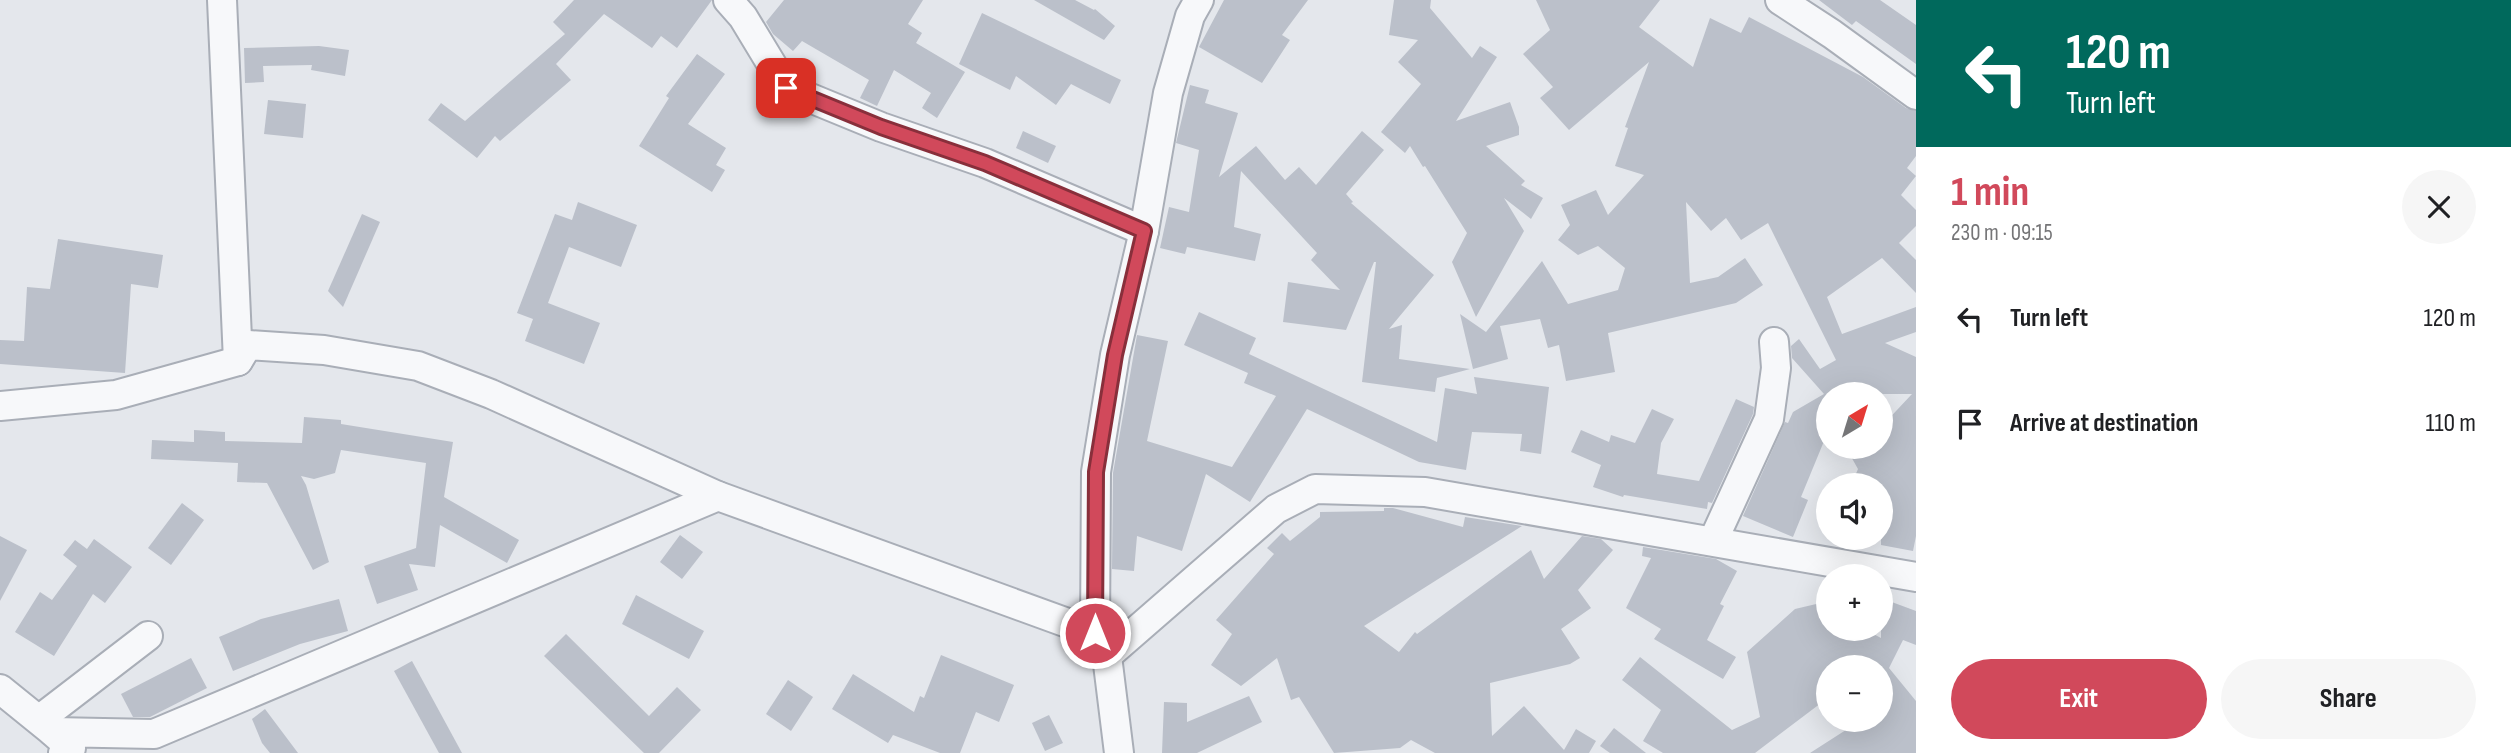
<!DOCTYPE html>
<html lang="en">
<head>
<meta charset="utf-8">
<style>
	body { margin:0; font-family:"Sofia Sans Condensed",sans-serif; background:#f6f6f6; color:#202124; height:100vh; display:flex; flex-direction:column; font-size:26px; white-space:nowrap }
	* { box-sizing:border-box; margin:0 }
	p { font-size:23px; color:#757577 }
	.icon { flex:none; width:38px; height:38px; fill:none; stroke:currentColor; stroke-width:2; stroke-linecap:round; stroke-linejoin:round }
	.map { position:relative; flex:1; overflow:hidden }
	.panel { display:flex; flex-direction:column; background:#fff; width:595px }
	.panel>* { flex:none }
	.banner { background:#00695c; color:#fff; overflow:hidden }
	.needle { width:46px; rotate:38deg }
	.controls { position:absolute; left:1816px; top:382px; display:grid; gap:14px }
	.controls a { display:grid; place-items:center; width:77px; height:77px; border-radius:50%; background:#fff; box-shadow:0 7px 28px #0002; font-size:35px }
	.pin { position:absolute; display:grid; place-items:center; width:60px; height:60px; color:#fff; margin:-30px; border-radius:14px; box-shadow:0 4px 10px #0006 }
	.me { position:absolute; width:77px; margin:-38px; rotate:0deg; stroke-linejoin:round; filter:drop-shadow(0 0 5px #0008) }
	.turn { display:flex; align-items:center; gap:24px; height:147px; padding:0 35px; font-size:32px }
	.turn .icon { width:91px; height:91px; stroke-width:2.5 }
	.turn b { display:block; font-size:49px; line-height:60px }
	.round { display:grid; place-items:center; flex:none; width:74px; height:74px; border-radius:37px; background:#f6f6f6 }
	.summary { display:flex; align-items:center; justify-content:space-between; height:119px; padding:0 35px }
	h1 { font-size:42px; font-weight:700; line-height:52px; color:#d1495b }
	.primary-button { display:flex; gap:14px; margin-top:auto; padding:14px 35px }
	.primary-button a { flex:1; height:80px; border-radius:42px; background:#d1495b; color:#fff; font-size:28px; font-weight:700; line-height:80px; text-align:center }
	.primary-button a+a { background:#f6f6f6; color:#202124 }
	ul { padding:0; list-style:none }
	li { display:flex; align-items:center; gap:21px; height:105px; padding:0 35px }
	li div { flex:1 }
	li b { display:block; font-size:26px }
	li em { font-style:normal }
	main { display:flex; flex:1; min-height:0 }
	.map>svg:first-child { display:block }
	.building { fill:#bbc0ca }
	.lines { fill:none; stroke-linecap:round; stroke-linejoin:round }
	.street-casing { stroke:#a9aeb7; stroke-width:32 }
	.street { stroke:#f7f8fa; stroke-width:28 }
	.route-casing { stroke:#882f3b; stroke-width:18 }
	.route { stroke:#d1495b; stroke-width:12 }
</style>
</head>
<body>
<main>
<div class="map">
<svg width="1916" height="753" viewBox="0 0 1916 753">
	<rect width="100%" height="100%" fill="#e4e7ec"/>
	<g class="building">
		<polygon points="574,0 712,0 677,48 661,36 652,48 604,14 556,64 571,80 500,141 495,136 477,158 428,120 441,103 465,121 565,34 553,22"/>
		<polygon points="784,0 923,0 908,24 922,33 916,43 965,72 937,118 922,108 931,93 894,70 877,106 860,98 869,80 802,41 793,51 773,34 766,22"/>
		<polygon points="1034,0 1075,0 1094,10 1095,9 1115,26 1104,40"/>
		<polygon points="1224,0 1308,0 1282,35 1290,40 1262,83 1199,47"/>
		<polygon points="1394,0 1431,0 1430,8 1472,58 1480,46 1497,57 1456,121 1510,102 1519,127 1519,135 1486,146 1525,181 1521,185 1543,198 1531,219 1504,198 1524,231 1476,317 1452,262 1467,233 1425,166 1423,167 1410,146 1405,153 1381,132 1421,84 1398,62 1418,40 1389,35"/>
		<polygon points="1536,0 1660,0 1639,27 1693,67 1710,18 1741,33 1749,17 1863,77 1906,108 1916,111 1916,156 1907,168 1916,176 1901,195 1916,210 1916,226 1899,243 1916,260 1916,293 1882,258 1827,297 1842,334 1916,307 1916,332 1885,343 1916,357 1916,536 1913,551 1881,545 1881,485 1851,485 1858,469 1845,446 1881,446 1881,427 1912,394 1829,394 1829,429 1801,497 1808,500 1793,537 1743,516 1785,422 1788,423 1793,412 1824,394 1792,358 1791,346 1799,339 1820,369 1836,360 1768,223 1741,240 1726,218 1711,231 1686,202 1690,283 1718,277 1745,258 1763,285 1736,303 1608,333 1615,372 1566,381 1559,345 1548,348 1540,319 1500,326 1508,359 1473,369 1460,314 1486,332 1542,261 1568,304 1618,290 1625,268 1598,246 1578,255 1558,240 1570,225 1561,205 1596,190 1608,215 1644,175 1615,166 1628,128 1625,127 1649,62 1569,130 1540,98 1553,87 1523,54 1550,30"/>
		<polygon points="1819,0 1880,0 1916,25 1916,64 1856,21 1852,25"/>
		<polygon points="982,13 1121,80 1110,104 1071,84 1056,105 1016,76 1010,90 959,64"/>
		<polygon points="319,46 349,50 345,76 311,70 312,65 263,66 264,82 245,83 244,48"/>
		<polygon points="697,54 725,74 688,124 726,148 716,165 725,170 712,192 639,146 669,98 666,96"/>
		<polygon points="1190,85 1209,90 1205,103 1238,113 1219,177 1256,146 1285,180 1299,167 1316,185 1362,131 1384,150 1346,194 1353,202 1351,203 1434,275 1389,329 1402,325 1399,359 1470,369 1437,378 1435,392 1362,382 1376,262 1374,262 1346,330 1283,322 1288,282 1340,290 1311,260 1317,253 1241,171 1234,227 1261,234 1255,261 1187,247 1185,254 1160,248 1169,207 1189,212 1199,150 1176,143"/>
		<polygon points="268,100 306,104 303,138 264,134"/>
		<polygon points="1023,131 1056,146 1048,163 1016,148"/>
		<polygon points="578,202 637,225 621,267 569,247 548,303 600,323 584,364 525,341 533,319 517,313 555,214 572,220"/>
		<polygon points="362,214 380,222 343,307 328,291"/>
		<polygon points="58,239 163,255 158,288 131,284 125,373 0,364 0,340 24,341 27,287 50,289"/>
		<polygon points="1199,312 1256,338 1249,354 1437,442 1445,388 1477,394 1474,377 1549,387 1541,454 1520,451 1522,434 1472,432 1466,470 1419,462 1307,409 1250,502 1206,474 1182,551 1137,536 1134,571 1112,569 1113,473 1137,335 1168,341 1147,441 1232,467 1276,396 1244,383 1248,373 1184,345"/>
		<polygon points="1736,399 1754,407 1753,414 1712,503 1708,502 1707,509 1624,495 1623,497 1593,487 1601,465 1571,452 1581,430 1609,442 1611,435 1635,443 1652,409 1674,419 1661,443 1657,474 1699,481"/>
		<polygon points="304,417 341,420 341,424 453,442 444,497 519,540 507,563 440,525 435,567 409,564 418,590 377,604 364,566 416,548 426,463 341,450 335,473 314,479 301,476 306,485 329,562 313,570 267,483 237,482 238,463 151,459 152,440 194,442 194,430 225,432 225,441 302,443"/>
		<polygon points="182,503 204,520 171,565 148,548"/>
		<polygon points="1384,508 1393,508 1463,527 1465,517 1522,526 1364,626 1399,652 1415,632 1417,634 1531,550 1544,579 1582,536 1601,539 1613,550 1578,590 1591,608 1561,629 1580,658 1570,664 1490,683 1492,736 1524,706 1564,750 1576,729 1596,741 1589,753 1435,753 1411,740 1400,748 1334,753 1299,697 1291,700 1277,658 1241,686 1211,665 1232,634 1216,620 1274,554 1267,548 1282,533 1290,541 1320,517 1320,512 1384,511"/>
		<polygon points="680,535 703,552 682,579 660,562"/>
		<polygon points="0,536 27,550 0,601"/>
		<polygon points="94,539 132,567 105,603 93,594 54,656 15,632 40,592 52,600 77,566 63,555 75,540 87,549"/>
		<polygon points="1643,547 1716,559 1737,571 1720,604 1724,606 1707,640 1736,657 1723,679 1654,639 1661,629 1626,608 1651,558 1642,556"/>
		<polygon points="636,595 704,631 689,659 622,624"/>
		<polygon points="1881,598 1916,611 1916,645 1903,640 1889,668 1916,701 1916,753 1810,753 1863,719 1881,719 1881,667 1829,667 1829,697 1755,753 1663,753 1643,741 1661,710 1622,680 1640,657 1732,730 1760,717 1747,652 1795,609 1829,601 1829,628 1862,628 1881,638"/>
		<polygon points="339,599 348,631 300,644 233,671 219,637 261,619"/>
		<polygon points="566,634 649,716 677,687 701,710 659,753 644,753 544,656"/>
		<polygon points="941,655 1014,685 999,722 976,712 960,753 940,753 893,735 888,743 832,709 853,674 914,712 920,696 924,698"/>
		<polygon points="191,658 207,688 150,717 133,717 121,694"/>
		<polygon points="412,661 462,753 439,753 394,671"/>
		<polygon points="788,680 813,697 791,731 766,714"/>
		<polygon points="1249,696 1262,722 1197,753 1162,753 1164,702 1187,703 1187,722"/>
		<polygon points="265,709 298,753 270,753 262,743 252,719"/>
		<polygon points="1049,715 1063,743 1045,751 1032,723"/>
		<polygon points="1614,728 1646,753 1610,753 1600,746"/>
	</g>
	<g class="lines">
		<defs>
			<g id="street">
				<polyline points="222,0 238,361"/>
				<polyline points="728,0 743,17 786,88 881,127 985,163 1144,231"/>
				<polyline points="1780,0 1832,34 1916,95"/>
				<polyline points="0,406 116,395 238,361 248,345 324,350 418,366 491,394 718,496"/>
				<polyline points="1713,541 1769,419 1776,368 1774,342"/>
				<polyline points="1095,633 1096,472 1115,355 1144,231 1168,93 1190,16 1199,0"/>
				<polyline points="1107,656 1119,753"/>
				<polyline points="0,689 52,731"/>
				<polyline points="40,719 148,636"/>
				<polyline points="63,753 71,748 53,732 154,734 718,496 1095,633 1107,656 1276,509 1315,489 1425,492 1916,577"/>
			</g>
		</defs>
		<use href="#street" class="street-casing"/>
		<use href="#street" class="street"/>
	</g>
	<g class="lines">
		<defs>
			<polyline id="route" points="786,88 881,127 985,163 1144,231 1115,355 1096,472 1095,633"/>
		</defs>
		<use href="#route" class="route-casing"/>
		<use href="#route" class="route"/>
	</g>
</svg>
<div class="controls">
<a><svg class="needle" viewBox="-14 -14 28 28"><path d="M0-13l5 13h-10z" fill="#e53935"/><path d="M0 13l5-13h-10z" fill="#757577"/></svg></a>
<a><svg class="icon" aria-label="sound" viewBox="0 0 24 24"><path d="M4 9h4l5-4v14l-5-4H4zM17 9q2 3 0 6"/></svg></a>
<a>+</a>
<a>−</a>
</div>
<div class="pin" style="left:786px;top:88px;background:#d93025"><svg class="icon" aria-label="arrive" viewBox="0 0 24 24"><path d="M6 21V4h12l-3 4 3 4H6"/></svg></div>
<svg class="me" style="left:1095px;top:633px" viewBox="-20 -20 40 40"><circle r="17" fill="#d1495b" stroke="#fff" stroke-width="3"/><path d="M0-11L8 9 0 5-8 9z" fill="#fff"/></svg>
</div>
<section class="panel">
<div class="banner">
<div class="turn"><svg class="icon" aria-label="left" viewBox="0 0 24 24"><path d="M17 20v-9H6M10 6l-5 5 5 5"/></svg><div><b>120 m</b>Turn left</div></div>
</div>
<div class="summary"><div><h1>1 min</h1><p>230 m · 09:15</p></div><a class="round"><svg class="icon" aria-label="close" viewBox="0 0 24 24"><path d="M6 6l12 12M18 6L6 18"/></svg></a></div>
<ul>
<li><svg class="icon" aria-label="left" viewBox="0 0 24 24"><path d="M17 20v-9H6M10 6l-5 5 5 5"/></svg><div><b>Turn left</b></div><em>120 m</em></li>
<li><svg class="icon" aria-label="arrive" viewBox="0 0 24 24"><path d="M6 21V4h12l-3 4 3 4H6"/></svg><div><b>Arrive at destination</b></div><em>110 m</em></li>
</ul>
<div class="primary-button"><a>Exit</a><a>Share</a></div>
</section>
</main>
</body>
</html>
